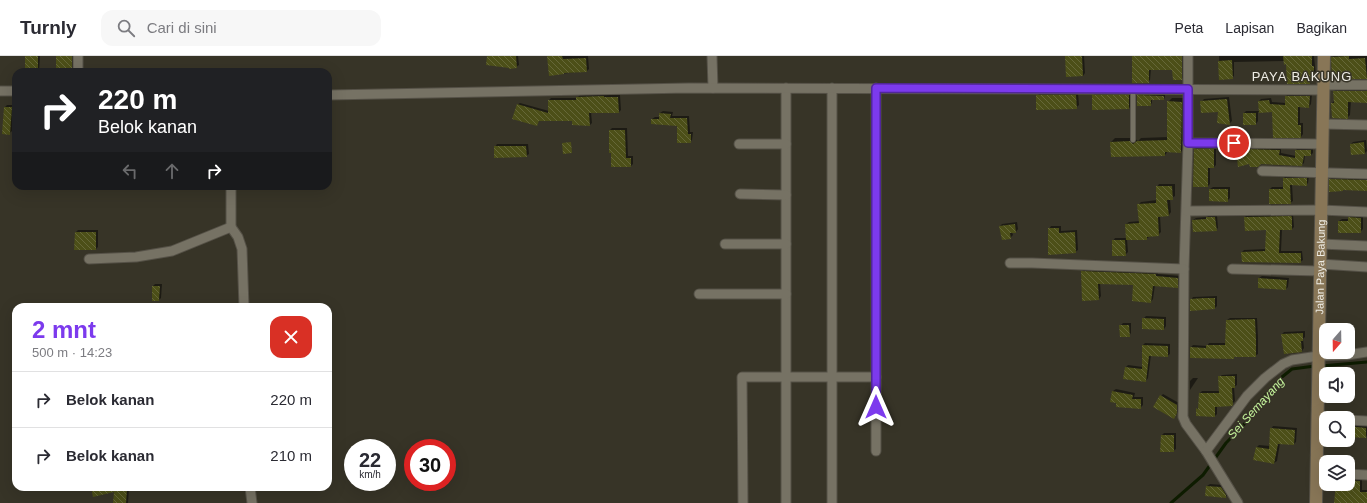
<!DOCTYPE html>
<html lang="id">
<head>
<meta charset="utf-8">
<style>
	body { margin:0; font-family:Arial,sans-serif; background:#f7f7f7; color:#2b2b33; height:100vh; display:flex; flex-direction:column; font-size:15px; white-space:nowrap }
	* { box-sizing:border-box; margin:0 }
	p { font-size:13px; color:#7c7c81 }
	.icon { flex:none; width:22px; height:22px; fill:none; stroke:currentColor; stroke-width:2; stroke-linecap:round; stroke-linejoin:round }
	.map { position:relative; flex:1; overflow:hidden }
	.panel { position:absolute; left:12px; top:247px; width:320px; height:188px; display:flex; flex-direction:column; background:#fff; border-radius:12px; box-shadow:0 4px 16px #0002 }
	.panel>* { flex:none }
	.guide { position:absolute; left:12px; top:12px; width:320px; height:122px; border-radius:12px; box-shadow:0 4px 16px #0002; background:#202124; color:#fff; overflow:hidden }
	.needle { width:26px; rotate:200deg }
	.fabs { position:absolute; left:1319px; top:267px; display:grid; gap:8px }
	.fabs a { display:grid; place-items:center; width:36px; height:36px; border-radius:8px; background:#fff; box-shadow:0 4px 16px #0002; font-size:20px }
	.speed { position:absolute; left:344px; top:383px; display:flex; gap:8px; font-size:20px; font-weight:700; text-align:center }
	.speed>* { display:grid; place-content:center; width:52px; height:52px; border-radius:50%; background:#fff; box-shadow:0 4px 16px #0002; line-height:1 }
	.speed small { font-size:10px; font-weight:400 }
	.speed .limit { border:6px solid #d22; background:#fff; color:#111 }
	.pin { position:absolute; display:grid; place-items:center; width:34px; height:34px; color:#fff; margin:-17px; border:2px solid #fff; border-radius:50%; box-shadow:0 1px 4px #0007 }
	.me { position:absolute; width:44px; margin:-22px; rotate:0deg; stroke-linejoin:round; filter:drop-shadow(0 0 3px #0008) }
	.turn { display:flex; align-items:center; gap:14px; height:84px; padding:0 20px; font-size:18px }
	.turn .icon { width:52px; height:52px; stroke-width:2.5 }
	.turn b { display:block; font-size:28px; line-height:34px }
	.lanes { display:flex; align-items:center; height:38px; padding:0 20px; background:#0003; justify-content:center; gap:20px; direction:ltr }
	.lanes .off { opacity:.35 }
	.round { display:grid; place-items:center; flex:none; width:42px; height:42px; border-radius:12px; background:#f7f7f7 }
	.overview { display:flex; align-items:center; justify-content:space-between; height:68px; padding:0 20px }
	h1 { font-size:24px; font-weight:700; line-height:30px; color:#7c3aed }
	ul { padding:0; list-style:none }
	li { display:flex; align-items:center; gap:12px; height:56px; padding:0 20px; border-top:1px solid #e1e1e2 }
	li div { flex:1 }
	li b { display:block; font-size:15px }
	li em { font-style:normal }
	header { display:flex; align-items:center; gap:24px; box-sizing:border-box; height:56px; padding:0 20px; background:#fff; border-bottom:1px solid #e1e1e2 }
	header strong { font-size:19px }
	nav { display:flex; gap:22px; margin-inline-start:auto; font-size:14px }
	.search { width:280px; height:36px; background:#f7f7f7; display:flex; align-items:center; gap:10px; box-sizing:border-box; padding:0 14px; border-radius:12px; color:#7c7c81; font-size:15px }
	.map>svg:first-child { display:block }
	.shadow { fill:#0007 }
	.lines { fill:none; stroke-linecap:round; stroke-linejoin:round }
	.stream { stroke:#0e1c00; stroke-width:3 }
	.building { fill:url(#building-back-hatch) }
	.service-casing { stroke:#555147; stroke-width:6 }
	.minor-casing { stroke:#555147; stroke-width:11 }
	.secondary-casing { stroke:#555147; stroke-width:14 }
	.service { stroke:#767264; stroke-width:4.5 }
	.minor { stroke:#767264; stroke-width:9 }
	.secondary { stroke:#887657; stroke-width:12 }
	.route-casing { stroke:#51269a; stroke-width:10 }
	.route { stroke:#7c3aed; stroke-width:7 }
	.labels { text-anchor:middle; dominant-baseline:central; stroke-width:3; stroke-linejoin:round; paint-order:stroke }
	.street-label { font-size:11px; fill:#eeece4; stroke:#373427 }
	.water-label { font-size:12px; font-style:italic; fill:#c4f39b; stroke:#373427 }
	.quarter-label { font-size:13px; letter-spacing:1px; fill:#eeece4; stroke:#373427 }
</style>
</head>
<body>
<header>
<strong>Turnly</strong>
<div class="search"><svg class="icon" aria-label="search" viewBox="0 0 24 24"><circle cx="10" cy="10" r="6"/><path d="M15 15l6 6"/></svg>Cari di sini</div>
<nav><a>Peta</a><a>Lapisan</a><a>Bagikan</a></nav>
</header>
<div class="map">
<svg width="1367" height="447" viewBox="0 0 1367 447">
	<defs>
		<pattern id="building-back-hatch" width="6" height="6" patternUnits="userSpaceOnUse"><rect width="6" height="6" fill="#4c4f18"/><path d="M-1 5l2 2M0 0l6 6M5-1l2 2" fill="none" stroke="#666839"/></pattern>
	</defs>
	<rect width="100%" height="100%" fill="#373427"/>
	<g class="shadow">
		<polygon points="26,0 40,0 39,16 26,16"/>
		<polygon points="57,0 76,0 75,16 57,16"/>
		<polygon points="488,0 518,0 519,9 516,11"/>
		<polygon points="548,0 588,0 589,13 587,15 550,19"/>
		<polygon points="1066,0 1084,0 1085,17 1083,20"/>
		<polygon points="1132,0 1184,0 1184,20 1182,23 1173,13 1151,13 1150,24 1148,26 1133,4 1132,4"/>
		<polygon points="1219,0 1314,0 1316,20 1312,22 1309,27 1285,5 1234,6 1234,20 1232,22 1220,22"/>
		<polygon points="1334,0 1367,0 1367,22 1333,22 1332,1"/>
		<polygon points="1337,33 1367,33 1367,46 1351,45 1350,59 1347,62 1332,47 1334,45 1334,35"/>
		<polygon points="1097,36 1133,36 1133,49 1129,52 1093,40"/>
		<polygon points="1078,37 1079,49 1076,52 1037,40 1039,38"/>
		<polygon points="1140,38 1165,38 1165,41 1164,43 1152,43 1152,47 1150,49 1138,40"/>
		<polygon points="1289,38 1312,38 1311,48 1309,51 1300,50 1300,67 1303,67 1303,78 1301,81 1273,55 1258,56 1258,65 1256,68 1244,57 1246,55 1260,55 1259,45 1261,43 1271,42 1272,46 1286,47 1286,40"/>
		<polygon points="580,39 620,39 621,54 619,56 591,56 592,67 590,69 574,64 540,64 537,68 517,49 520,47 549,55 549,44 551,42 577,42"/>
		<polygon points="1229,41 1232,65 1229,68 1219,55 1201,46 1204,43"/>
		<polygon points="1172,42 1185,42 1184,92 1181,96 1168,95 1165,99 1111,86 1115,82 1134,82 1138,85 1141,82 1168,81 1168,46"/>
		<polygon points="7,49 14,49 12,75 9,78 3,77 5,51"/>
		<polygon points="663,55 673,56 672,60 689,60 690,76 693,76 692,84 690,86 678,70 652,63 655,61 660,61 660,57"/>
		<polygon points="612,72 627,72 628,100 633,100 633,108 631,110 612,110 610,74"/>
		<polygon points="1366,84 1367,95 1365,97 1352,98 1351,88 1353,86"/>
		<polygon points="497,88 528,88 529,98 526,100 495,91"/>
		<polygon points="1197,91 1216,91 1216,109 1214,111 1210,111 1210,128 1208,130 1195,93"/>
		<polygon points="1246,91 1281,92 1281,97 1296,100 1296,94 1298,92 1313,92 1313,97 1311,99 1305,99 1304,107 1302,109 1250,107 1238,102 1240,100 1244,100 1244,94"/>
		<polygon points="1286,120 1309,120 1308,127 1306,129 1292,128 1293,145 1290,147 1270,133 1272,131 1284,131 1284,122"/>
		<polygon points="1333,121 1367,121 1367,134 1344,133 1343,134 1330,123"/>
		<polygon points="1159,128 1175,128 1175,140 1170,143 1171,156 1169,159 1160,160 1161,176 1158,179 1149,181 1146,183 1127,183 1128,196 1125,199 1113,185 1115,182 1127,182 1126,168 1129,166 1140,165 1138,149 1141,146 1157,144 1157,131"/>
		<polygon points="1213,131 1230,131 1230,142 1227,145 1210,133"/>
		<polygon points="1293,158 1294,171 1292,173 1282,173 1281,195 1302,195 1303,204 1300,206 1242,196 1244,194 1266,193 1267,173 1246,174 1245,161 1247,159"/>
		<polygon points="1209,159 1217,159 1218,172 1216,174 1193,164 1196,162 1207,161"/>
		<polygon points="1351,159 1363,160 1363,173 1360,176 1339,165 1342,163 1349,163"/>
		<polygon points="1017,166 1018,173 1016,176 1012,176 1013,179 1010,182 1000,170 1002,168"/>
		<polygon points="1051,170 1061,170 1061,175 1077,174 1078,194 1075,196 1049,173"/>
		<polygon points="78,174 98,174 98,191 96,193 76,176"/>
		<polygon points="1085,213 1158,216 1158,218 1180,220 1180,228 1177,231 1155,229 1153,243 1151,246 1134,228 1100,227 1101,240 1099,243 1082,215"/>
		<polygon points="1262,220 1289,222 1288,231 1286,233 1259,222"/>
		<polygon points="155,228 162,228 161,242 159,244 153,230"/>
		<polygon points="1217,240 1217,250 1215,252 1191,244 1193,241"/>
		<polygon points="1146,260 1166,261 1166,270 1164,273 1143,263"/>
		<polygon points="1230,262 1257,262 1258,281 1258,298 1255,300 1235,300 1233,302 1191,291 1193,289 1207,290 1209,287 1226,287 1227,264"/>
		<polygon points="1123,267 1131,267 1131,277 1129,280 1120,270"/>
		<polygon points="1305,275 1305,281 1303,283 1304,292 1302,295 1282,278 1284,276"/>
		<polygon points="1145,287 1170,288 1170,298 1167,300 1151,299 1148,322 1146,325 1126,311 1128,309 1143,311 1143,289"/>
		<polygon points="1237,318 1237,329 1234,331 1235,345 1231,349 1217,350 1217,358 1215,360 1197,353 1199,351 1200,337 1202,335 1220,335 1219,321 1222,319"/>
		<polygon points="1193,322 1198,322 1190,334 1190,325"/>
		<polygon points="1116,333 1135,337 1134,341 1143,341 1143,349 1140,352 1111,345 1113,335"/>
		<polygon points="1163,338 1179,347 1179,354 1176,359 1161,340"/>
		<polygon points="1348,366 1367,368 1367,379 1366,381 1348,380"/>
		<polygon points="1273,370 1297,372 1296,386 1294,388 1280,387 1277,405 1274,407 1254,403 1257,391 1259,389 1270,390 1271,373"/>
		<polygon points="1164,377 1176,377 1176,393 1173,395 1161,395 1162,379"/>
		<polygon points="1348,421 1362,423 1362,434 1367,434 1367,447 1335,447 1337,428 1348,428"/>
		<polygon points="1210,428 1223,429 1228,436 1228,439 1225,441 1207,440 1207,430"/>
		<polygon points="92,431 129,432 128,447 114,447 115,435"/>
	</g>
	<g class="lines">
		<g class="stream">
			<polyline points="1321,310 1367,306"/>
			<polyline points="1171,447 1203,419 1226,387 1252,360 1256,349 1282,321 1292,313 1315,310"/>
		</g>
	</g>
	<g class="building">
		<rect x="25" y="0" width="13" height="16"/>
		<rect x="56" y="0" width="16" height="16"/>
		<polygon points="487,0 516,0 517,12 509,13 509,12 486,9"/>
		<polygon points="547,0 562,0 563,3 586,2 587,16 564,17 564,18 549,20"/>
		<polygon points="1065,0 1082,0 1083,20 1066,21"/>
		<polygon points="1132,0 1182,0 1182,24 1173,24 1172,14 1149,14 1149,27 1132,27"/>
		<polygon points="1283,0 1312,0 1312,10 1314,10 1314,23 1310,23 1310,28 1287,28 1286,8 1284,9"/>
		<polygon points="1349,0 1349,3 1365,2 1367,23 1332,23 1331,1"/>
		<polygon points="1232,4 1233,23 1219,24 1218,5"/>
		<polygon points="1333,35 1367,35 1367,47 1348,46 1348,63 1332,62 1331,47 1334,47"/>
		<polygon points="1036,39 1076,39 1077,53 1036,54"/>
		<polygon points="1092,39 1129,39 1129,53 1092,54"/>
		<polygon points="1137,39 1164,40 1164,44 1151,44 1151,50 1137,50"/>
		<polygon points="604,40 604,41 618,41 619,57 589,57 590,70 572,69 572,65 539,65 537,70 512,63 517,48 548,57 548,44 576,44 576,41"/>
		<polygon points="1285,40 1310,40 1309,52 1298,51 1298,69 1301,69 1301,82 1273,82 1272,56 1259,57 1258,45 1269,44 1270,48 1285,49"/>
		<polygon points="1227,43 1230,69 1217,67 1218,56 1201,57 1200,45"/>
		<polygon points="1167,45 1182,46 1181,97 1165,96 1165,100 1111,101 1110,86 1130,85 1133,88 1137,85 1167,84"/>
		<polygon points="4,51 12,51 10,79 2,78"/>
		<polygon points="659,57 671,58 670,62 687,62 688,78 691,78 691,87 677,87 677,70 651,68 651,63 659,63"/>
		<rect x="1243" y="57" width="13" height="12"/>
		<polygon points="609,74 625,74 626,102 631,102 631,111 611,111 611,97 609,97"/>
		<polygon points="571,86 572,97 563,98 562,87"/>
		<polygon points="1364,86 1365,98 1351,99 1350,88"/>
		<polygon points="494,90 526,90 527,101 494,102"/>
		<polygon points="1194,93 1214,93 1214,112 1208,112 1208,131 1193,131"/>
		<polygon points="1243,93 1280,94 1279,99 1295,102 1295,94 1311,94 1311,100 1304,100 1302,110 1261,108 1258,111 1250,111 1249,108 1238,111 1237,102 1243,102"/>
		<polygon points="1283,122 1307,122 1307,130 1290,129 1291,148 1269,148 1269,133 1283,133"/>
		<polygon points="1329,123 1367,124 1367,135 1343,134 1343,135 1329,136"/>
		<polygon points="1156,130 1172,130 1173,144 1167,144 1169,160 1158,161 1159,180 1147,181 1147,184 1126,184 1125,168 1139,167 1137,148 1156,147"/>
		<polygon points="1209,133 1228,133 1228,146 1209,145"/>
		<polygon points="1291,160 1292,161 1292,174 1280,174 1279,197 1301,197 1301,207 1242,206 1241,196 1265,195 1266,174 1245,175 1244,161"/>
		<polygon points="1206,161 1215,161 1217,175 1193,176 1192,164 1206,163"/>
		<polygon points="1348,161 1361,162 1361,177 1338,177 1338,165 1348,165"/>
		<polygon points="1015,168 1016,177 1010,177 1011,183 1002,184 999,170"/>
		<polygon points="1048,172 1059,172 1059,177 1075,176 1076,197 1048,199"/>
		<polygon points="75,176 96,176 96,194 74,194"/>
		<polygon points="1112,184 1125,184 1126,200 1112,200"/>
		<polygon points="1081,215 1156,218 1156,220 1178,222 1178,232 1153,230 1151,247 1132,245 1133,229 1098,228 1099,244 1082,245"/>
		<polygon points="1258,222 1287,224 1286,234 1258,232"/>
		<polygon points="152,230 160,230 159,245 152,245"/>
		<polygon points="1204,242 1215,242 1215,253 1190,255 1190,243"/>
		<polygon points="1142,262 1164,263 1164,274 1142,273"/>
		<polygon points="1255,263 1256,284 1256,301 1234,301 1234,303 1190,302 1190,291 1206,292 1206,289 1225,289 1226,264"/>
		<polygon points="1119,269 1129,269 1130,281 1120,281"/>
		<polygon points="1303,277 1303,285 1301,285 1302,296 1284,298 1281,278"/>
		<polygon points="1142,289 1168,290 1168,301 1149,300 1146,326 1123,323 1125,311 1142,313"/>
		<polygon points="1218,320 1235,320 1235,332 1232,332 1233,349 1232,350 1215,351 1215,361 1196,360 1196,352 1198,353 1199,337 1219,337"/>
		<polygon points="1112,335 1133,339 1132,343 1141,343 1141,353 1116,351 1116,347 1110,346"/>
		<polygon points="1160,339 1177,349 1177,357 1174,363 1153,351"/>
		<polygon points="1348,370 1366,372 1366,382 1348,381"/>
		<polygon points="1270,372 1295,374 1294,389 1278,388 1274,408 1253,404 1256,391 1269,393"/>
		<polygon points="1161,379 1174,379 1174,396 1160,396"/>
		<polygon points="1348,424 1360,425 1360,436 1367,436 1367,447 1334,447 1336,428 1348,428"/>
		<polygon points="1206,430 1221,431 1226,439 1226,442 1205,440"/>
		<polygon points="91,431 104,431 127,434 126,447 113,447 114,436 93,441"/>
	</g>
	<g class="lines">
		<defs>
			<polyline id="service" points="1133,84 1133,33"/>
			<g id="minor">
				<polyline points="78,0 78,16"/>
				<polyline points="712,0 713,32"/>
				<polyline points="1188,0 1188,87 1184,213 1183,361 1186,368 1206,395 1238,447"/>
				<polyline points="1324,29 1367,29"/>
				<polyline points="786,32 786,447"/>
				<polyline points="832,32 832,447"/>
				<polyline points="876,32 876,395"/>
				<polyline points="0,35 16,35"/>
				<polyline points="328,39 689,32 1324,34"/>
				<polyline points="1323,68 1367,69"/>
				<polyline points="1188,87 1323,88"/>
				<polyline points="739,88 786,88"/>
				<polyline points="1262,115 1367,118"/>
				<polyline points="231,130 231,171 238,181 242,193 244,251"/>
				<polyline points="740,138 786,139"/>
				<polyline points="1187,155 1321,154 1367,156"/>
				<polyline points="725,188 786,188"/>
				<polyline points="1321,188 1367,190"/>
				<polyline points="89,203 136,201 172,195 231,171"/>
				<polyline points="1010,207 1032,207 1184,213"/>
				<polyline points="1320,208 1367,211"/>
				<polyline points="1232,213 1320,215"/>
				<polyline points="699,238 786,238"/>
				<polyline points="1348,364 1367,365"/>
				<polyline points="1206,395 1247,340 1265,322 1283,308 1292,304 1318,300 1347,299 1367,296"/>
				<polyline points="1348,418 1367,419"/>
				<polyline points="250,431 252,447"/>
				<polyline points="743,447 742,321 876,321"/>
			</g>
			<g id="secondary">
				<path id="s1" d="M 1316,447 L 1324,0"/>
			</g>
		</defs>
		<use href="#service" class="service-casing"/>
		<use href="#minor" class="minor-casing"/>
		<use href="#secondary" class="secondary-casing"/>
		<use href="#service" class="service"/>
		<use href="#minor" class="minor"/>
		<use href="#secondary" class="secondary"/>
	</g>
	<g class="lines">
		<defs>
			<polyline id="route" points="876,351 876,32 1188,33 1188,87 1234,87"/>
		</defs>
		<use href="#route" class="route-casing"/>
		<use href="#route" class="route"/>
	</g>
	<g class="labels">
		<g class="street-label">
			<text stroke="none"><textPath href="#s1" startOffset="236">Jalan Paya Bakung</textPath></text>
		</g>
		<g class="water-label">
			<text transform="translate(1256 352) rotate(-48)">Sei Semayang</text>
		</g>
		<g class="quarter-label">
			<text x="1302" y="20">PAYA BAKUNG</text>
		</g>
	</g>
</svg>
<div class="fabs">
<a><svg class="needle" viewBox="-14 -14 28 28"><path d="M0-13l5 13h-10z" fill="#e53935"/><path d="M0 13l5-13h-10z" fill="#7c7c81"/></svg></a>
<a><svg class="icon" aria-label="sound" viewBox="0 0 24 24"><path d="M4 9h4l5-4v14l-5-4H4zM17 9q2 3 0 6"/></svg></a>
<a><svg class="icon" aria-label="search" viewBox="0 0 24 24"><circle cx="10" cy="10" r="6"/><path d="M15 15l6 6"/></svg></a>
<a><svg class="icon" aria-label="layers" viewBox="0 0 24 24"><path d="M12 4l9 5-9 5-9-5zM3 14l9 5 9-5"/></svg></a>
</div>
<div class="speed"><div>22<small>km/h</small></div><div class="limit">30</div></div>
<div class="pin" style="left:1234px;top:87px;background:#d93025"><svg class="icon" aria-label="arrive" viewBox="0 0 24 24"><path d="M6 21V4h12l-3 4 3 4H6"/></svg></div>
<svg class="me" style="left:876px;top:351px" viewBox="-20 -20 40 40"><path d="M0-17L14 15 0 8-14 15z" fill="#7c3aed" stroke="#fff" stroke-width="4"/></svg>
<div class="guide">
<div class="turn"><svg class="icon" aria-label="right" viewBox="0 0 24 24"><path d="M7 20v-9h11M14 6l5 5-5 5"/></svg><div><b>220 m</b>Belok kanan</div></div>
<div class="lanes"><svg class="icon off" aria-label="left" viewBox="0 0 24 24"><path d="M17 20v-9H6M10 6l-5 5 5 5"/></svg><svg class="icon off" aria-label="ahead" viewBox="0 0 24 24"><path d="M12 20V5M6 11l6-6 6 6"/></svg><svg class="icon" aria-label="right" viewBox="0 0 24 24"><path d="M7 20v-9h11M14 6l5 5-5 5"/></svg></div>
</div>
<section class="panel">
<div class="overview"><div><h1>2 mnt</h1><p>500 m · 14:23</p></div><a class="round" style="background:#d93025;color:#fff"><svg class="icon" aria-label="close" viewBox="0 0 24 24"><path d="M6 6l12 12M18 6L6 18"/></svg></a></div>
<ul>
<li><svg class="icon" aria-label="right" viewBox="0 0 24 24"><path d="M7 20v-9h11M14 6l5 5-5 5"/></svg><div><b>Belok kanan</b></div><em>220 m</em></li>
<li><svg class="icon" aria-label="right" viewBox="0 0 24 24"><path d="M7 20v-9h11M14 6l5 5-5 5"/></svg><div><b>Belok kanan</b></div><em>210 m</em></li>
</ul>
</section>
</div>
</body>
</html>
